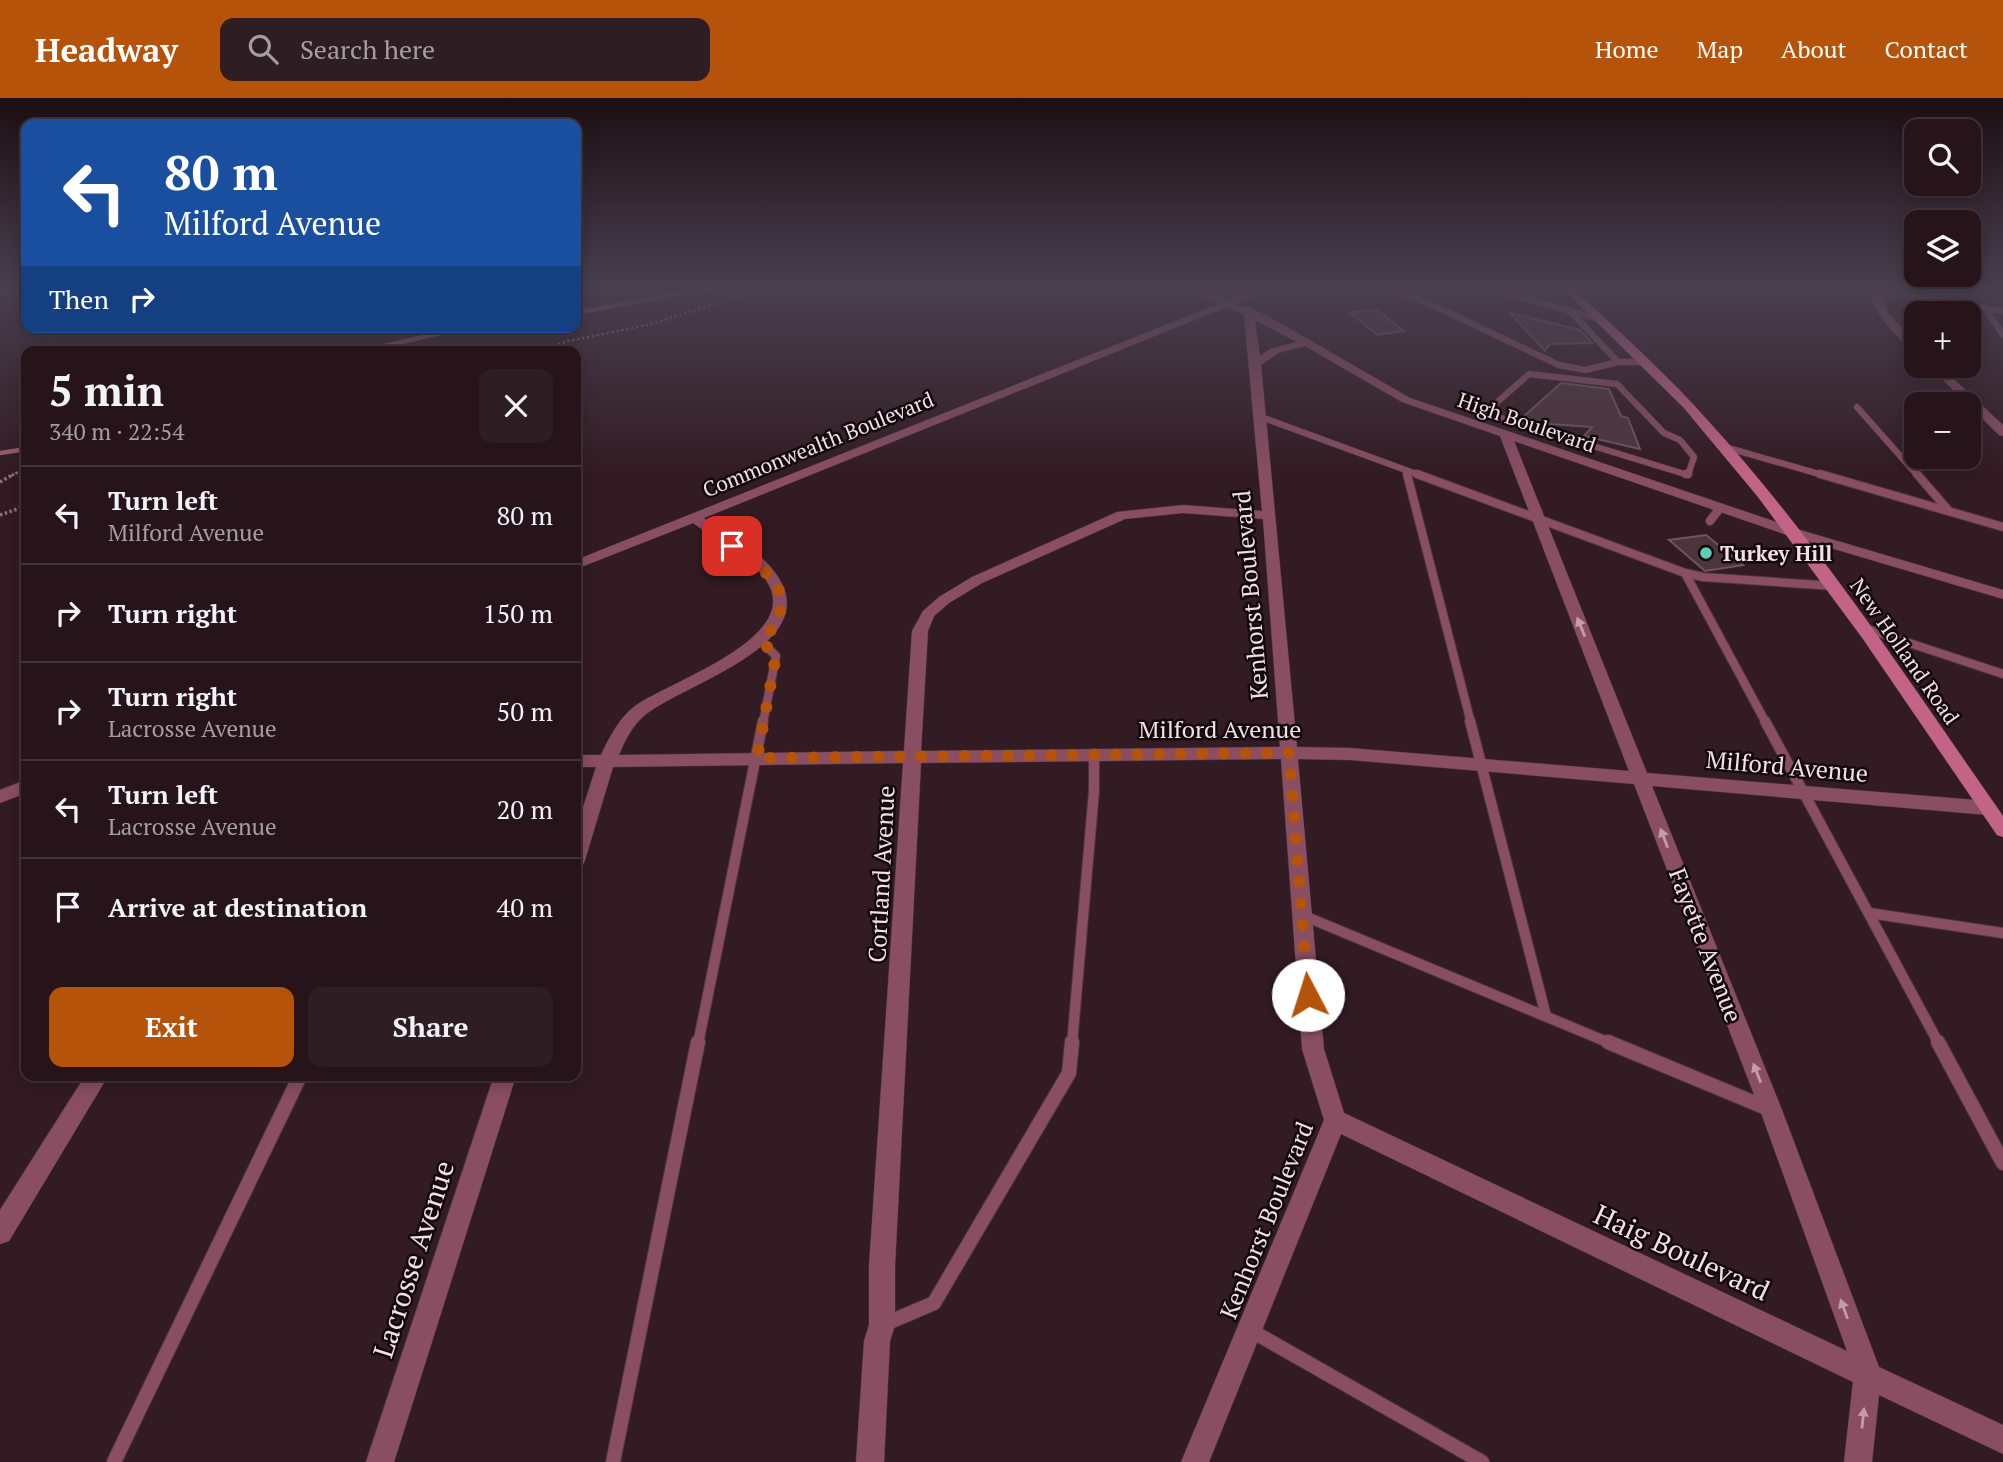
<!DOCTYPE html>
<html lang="en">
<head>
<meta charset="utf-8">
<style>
	body { margin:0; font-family:"PT Serif",serif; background:#2e1d23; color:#f1f3f6; height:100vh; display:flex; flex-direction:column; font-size:26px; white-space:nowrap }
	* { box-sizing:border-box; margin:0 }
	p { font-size:23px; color:#a49ea2 }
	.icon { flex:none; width:38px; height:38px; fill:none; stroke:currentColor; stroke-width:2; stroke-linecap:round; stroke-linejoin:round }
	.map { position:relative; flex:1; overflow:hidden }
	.sheet { position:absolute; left:21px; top:248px; width:560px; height:735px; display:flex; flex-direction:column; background:#26141a; border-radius:14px; box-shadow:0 4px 18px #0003,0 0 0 2px #423339 }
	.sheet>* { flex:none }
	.hud { position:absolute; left:21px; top:21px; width:560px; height:214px; border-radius:14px; box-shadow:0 4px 18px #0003,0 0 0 2px #423339; background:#1a4fa0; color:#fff; overflow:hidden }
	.controls { position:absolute; left:1904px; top:21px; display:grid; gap:14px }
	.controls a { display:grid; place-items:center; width:77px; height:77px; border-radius:14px; background:#26141a; box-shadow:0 4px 18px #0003,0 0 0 2px #423339; font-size:35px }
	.pin { position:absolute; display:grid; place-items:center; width:60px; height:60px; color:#fff; margin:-30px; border-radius:14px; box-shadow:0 4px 10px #0006 }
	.me { position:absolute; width:77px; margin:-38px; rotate:355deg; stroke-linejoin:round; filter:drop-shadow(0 0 5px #0008) }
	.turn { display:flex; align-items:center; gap:24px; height:147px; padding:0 28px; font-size:32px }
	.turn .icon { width:91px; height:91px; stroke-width:2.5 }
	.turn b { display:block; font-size:49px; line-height:60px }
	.then { display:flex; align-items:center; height:66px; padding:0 28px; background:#0003; gap:14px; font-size:26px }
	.round { display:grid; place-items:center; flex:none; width:74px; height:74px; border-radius:14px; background:#2e1d23 }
	.headline { display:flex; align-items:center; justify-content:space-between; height:119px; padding:0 28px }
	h1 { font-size:42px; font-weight:700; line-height:52px }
	.cta { display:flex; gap:14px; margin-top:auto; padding:14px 28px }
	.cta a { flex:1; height:80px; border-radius:14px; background:#b45309; color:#fff; font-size:28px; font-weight:700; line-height:80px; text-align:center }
	.cta a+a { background:#2e1d23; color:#f1f3f6 }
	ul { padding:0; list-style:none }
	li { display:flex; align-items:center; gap:21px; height:98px; padding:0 28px; border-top:2px solid #423339 }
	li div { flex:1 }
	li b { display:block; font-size:26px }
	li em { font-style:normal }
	header { display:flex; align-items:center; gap:42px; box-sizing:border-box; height:98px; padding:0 35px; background:#b45309; color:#fff }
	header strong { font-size:33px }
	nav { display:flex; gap:38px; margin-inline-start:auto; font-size:24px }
	.search { width:490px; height:63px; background:#2e1d23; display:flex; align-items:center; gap:18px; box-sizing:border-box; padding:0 24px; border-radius:14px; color:#a49ea2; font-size:26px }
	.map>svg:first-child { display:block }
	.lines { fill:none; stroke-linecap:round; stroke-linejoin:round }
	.stream { stroke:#9e5c77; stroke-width:4.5 }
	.building { fill:#4d343c; stroke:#70545d; stroke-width:2 }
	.service-far3-casing { stroke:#4d373d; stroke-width:7 }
	.service-far2-casing { stroke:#4d373d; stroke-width:10 }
	.service-far1-casing { stroke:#4d373d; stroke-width:12 }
	.service-casing { stroke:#4d373d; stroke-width:16 }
	.minor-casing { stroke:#4d373d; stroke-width:1 }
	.tertiary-casing { stroke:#4d373d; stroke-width:1 }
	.secondary-casing { stroke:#4d373d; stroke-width:1 }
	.path-far1 { stroke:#8a757b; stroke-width:2.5; stroke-dasharray:2.5 2.5; stroke-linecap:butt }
	.path { stroke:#8a757b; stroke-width:3.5; stroke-dasharray:2.5 2.5; stroke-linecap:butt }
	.service-far3 { stroke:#8a4e62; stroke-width:6 }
	.service-far2 { stroke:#8a4e62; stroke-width:8 }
	.service-far1 { stroke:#8a4e62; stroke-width:10 }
	.service { stroke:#8a4e62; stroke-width:14 }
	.minor { fill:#8a4e62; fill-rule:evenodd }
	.tertiary { fill:#8a4e62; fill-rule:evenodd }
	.secondary { fill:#c36486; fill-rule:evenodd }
	.oneway { fill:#c39eaa }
	.route { stroke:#b45309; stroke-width:12; stroke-dasharray:0 21.6 }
	.poi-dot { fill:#5dceb8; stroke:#13090c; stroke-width:2.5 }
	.labels { text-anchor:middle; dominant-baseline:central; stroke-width:5; stroke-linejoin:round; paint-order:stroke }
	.far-street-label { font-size:21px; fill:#f1e0e5; stroke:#13090c }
	.far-poi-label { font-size:21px; font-weight:bold; fill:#f1e0e5; stroke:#13090c; text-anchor:start }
	.street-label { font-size:24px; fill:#f1e0e5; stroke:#13090c }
	.near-street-label { font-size:28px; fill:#f1e0e5; stroke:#13090c }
</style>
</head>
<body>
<header>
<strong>Headway</strong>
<div class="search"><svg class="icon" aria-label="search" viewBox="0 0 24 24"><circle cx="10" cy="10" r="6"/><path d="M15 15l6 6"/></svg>Search here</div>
<nav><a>Home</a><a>Map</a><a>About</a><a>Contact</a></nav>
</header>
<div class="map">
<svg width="2003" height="1364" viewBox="0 0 2003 1364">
	<rect width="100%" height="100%" fill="#321b22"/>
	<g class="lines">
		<g class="stream">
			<polyline points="576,215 670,197 737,188"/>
			<polyline points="359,254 466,229"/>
			<polyline points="0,355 26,351"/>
		</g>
	</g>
	<g class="building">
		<polygon points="1377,212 1404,233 1377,237 1350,214"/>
		<polygon points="1510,215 1580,232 1592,245 1550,246 1545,253"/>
		<polygon points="1561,285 1609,291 1621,318 1628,320 1640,351 1584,338 1592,329 1536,325 1522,320"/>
		<polygon points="1706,437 1743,467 1705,473 1669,442"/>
	</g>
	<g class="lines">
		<defs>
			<g id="service-far3">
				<polyline points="1393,188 1387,192 1424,203 1559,267 1585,272 1618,264"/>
				<polyline points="1481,188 1599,221"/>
				<polyline points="1873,192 2003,213"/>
				<polyline points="1990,211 1989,216 2003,237"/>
				<polyline points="1570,213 1618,264 1645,264"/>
				<polygon points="1529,276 1617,286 1664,335 1680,342 1694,359 1688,377 1485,315"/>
				<polyline points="1857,309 1918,378"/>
				<polyline points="1261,319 1422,378"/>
				<polyline points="1725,349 1826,378"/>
				<polyline points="1406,372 1408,378"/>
			</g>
			<g id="service-far2">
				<polyline points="1407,376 1471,625"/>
				<polyline points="1417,376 1685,475 1766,625"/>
				<polyline points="1686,376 1688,376"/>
				<polyline points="1820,376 2003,429"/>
				<polyline points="1917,376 1949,413"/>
				<polyline points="1710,423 1720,410"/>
				<polyline points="1685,475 1703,479 1834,488"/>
				<polyline points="1864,530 2003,576"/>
				<polyline points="762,544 776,558 763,625"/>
			</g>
			<g id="service-far1">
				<polyline points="1470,623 1546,918"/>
				<polyline points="1765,623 1939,946"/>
				<polyline points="1869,815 2003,835"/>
				<polyline points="1302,817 1612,946"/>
				<polyline points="698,946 763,623"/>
				<polyline points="1072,946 1094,693 1094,656"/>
			</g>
			<g id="service">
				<polyline points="1608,944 1769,1011"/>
				<polyline points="1938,944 2003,1065"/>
				<polyline points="885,1226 934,1205 1069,975 1072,944"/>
				<polyline points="1250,1232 1482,1364"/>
				<polyline points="114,1364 300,978"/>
				<polyline points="613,1364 698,944"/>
			</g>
			<g id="minor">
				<path d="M 1181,188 L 1195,188 L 1227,202 L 1262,188 L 1276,188 L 1236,206 L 1253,211 L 1280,225 L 1410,300 L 1797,431 L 2003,492 L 2003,501 L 1787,437 L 1514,343 L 1647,675 L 1988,703 L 1994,705 L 1997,710 L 1994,715 L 1988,717 L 1652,688 L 1782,1012 L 1879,1269 L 2003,1327 L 2003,1356 L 1879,1297 L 1872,1364 L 1844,1364 L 1853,1284 L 1341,1036 L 1209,1364 L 1181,1364 L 1324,1022 L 1302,951 L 1281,661 L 921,665 L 895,1168 L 895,1227 L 890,1243 L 884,1364 L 856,1364 L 864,1243 L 869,1227 L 869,1168 L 903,665 L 613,669 L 585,762 L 583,767 L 576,769 L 576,731 L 596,669 L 576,669 L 576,657 L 601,657 C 609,640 619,620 635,608 C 669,583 814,537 762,477 C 744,455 715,441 693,425 L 576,471 L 576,462 L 1218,206 ZM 1227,209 L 1244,217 L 1262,413 L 1183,407 L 1117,414 L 972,479 L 939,499 L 923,513 L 912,533 L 904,653 L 619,657 C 625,642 633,627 645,617 C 684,585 827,546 776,476 C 760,452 727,437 704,420 ZM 1255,222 L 1297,244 L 1270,251 L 1260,258 ZM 1305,248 L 1402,304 L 1500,338 L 1629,673 L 1350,650 L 1297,649 L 1261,267 L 1278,255 ZM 1183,415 L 1263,421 L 1280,649 L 921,653 L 928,533 L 934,518 L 949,505 L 982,485 L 1125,421 ZM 1298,661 L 1350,662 L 1634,686 L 1760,1012 L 1847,1253 L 1344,1015 L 1324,951 Z"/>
				<path d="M 1868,188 L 1878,188 L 1888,215 L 1916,245 L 1916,254 L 1912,253 C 1893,234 1873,216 1868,188 Z"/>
				<polygon points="1929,268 1940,268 2003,327 2003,338 1999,337"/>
				<polygon points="26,682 26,695 0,705 0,692"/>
				<polygon points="85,978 108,978 9,1143 0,1146 0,1112"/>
				<polygon points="494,978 516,978 394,1364 366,1364"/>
			</g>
			<polygon id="tertiary" points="8,188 26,188 26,189 0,196 0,190"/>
			<path id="secondary" d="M 1560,188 L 1571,188 C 1618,233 1668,277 1711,326 C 1820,446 1910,585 2003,718 L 2003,739 L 1997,737 L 1863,541 L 1758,399 L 1684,310 Z"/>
		</defs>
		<use href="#service-far3" class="service-far3-casing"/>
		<use href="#service-far2" class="service-far2-casing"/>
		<use href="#service-far1" class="service-far1-casing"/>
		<use href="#service" class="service-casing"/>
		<use href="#minor" class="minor-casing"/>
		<use href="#tertiary" class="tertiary-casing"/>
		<use href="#secondary" class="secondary-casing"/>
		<g class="path-far1">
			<polyline points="45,254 52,246"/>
			<polyline points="534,254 568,243 647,227 774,188"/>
			<polyline points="11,378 26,370"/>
		</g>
		<g class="path">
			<polyline points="0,384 14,376"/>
			<polyline points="0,417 26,408"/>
		</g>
		<use href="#service-far3" class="service-far3"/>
		<use href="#service-far2" class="service-far2"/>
		<use href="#service-far1" class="service-far1"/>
		<use href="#service" class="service"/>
		<use href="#minor" class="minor"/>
		<use href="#tertiary" class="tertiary"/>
		<use href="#secondary" class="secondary"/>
	</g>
	<defs><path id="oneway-solid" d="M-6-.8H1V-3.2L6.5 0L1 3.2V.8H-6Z" transform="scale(1.75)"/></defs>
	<g class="oneway">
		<use href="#oneway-solid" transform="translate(1581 529) rotate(-112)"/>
		<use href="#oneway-solid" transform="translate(1664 740) rotate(-111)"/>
		<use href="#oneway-solid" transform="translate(1757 975) rotate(-111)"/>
		<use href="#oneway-solid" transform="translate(1844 1211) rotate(-110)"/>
		<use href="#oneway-solid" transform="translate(1863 1320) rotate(-84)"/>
	</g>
	<linearGradient id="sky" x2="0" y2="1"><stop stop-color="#1c0f13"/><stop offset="0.5" stop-color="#493f4f"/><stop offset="1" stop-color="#493f4f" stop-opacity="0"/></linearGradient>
	<rect width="2003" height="379" fill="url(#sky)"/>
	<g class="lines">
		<path class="route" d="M 732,448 C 772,479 803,495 762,544 L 776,558 L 757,660 L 1289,655 L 1308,897"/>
	</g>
	<circle class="poi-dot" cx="1706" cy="455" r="7"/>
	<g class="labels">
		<g class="far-street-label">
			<text transform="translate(1527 324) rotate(19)">High Boulevard</text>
			<text transform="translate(818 346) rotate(-22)">Commonwealth Boulevard</text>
			<text transform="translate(1905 553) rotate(55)">New Holland Road</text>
		</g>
		<g class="far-poi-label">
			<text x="1720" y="455">Turkey Hill</text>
		</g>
		<g class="street-label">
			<text transform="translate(1250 497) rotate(-95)">Kenhorst Boulevard</text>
			<text x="1220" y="631">Milford Avenue</text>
			<text transform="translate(1787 668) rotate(5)">Milford Avenue</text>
			<text transform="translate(881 776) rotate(-87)">Cortland Avenue</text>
			<text transform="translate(1706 847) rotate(69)">Fayette Avenue</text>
			<text transform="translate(1266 1122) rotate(-68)">Kenhorst Boulevard</text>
		</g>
		<g class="near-street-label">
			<text transform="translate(1682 1154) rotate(25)">Haig Boulevard</text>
			<text transform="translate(413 1161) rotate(-72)">Lacrosse Avenue</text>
		</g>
	</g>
</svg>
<div class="controls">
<a><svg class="icon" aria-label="search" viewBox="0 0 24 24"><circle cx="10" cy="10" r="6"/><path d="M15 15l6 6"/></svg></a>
<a><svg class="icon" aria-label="layers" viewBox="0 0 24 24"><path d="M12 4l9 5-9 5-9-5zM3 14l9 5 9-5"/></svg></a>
<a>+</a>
<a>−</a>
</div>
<div class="pin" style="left:732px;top:448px;background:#d93025"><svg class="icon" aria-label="arrive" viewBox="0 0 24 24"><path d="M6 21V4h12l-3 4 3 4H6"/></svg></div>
<svg class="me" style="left:1308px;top:897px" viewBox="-20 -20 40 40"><circle r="19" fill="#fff"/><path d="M0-13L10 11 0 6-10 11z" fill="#b45309"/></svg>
<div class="hud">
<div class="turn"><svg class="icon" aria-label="left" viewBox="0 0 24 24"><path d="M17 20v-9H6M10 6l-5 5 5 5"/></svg><div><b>80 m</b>Milford Avenue</div></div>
<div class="then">Then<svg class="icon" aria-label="right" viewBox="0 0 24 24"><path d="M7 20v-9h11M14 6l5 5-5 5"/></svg></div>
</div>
<section class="sheet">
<div class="headline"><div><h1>5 min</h1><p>340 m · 22:54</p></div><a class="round"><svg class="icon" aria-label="close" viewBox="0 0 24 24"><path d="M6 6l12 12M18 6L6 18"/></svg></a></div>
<ul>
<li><svg class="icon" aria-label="left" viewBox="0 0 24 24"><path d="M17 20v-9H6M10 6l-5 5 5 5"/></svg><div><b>Turn left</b><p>Milford Avenue</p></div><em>80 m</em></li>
<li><svg class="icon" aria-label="right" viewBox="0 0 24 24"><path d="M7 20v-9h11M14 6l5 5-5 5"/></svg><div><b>Turn right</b></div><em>150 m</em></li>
<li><svg class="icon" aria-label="right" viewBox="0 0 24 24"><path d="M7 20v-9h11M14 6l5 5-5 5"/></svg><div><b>Turn right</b><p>Lacrosse Avenue</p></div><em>50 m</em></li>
<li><svg class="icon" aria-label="left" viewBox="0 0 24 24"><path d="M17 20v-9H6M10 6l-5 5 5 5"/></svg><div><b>Turn left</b><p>Lacrosse Avenue</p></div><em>20 m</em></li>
<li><svg class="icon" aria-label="arrive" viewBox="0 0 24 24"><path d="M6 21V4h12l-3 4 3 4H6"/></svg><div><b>Arrive at destination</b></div><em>40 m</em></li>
</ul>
<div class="cta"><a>Exit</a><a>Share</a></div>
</section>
</div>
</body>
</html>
